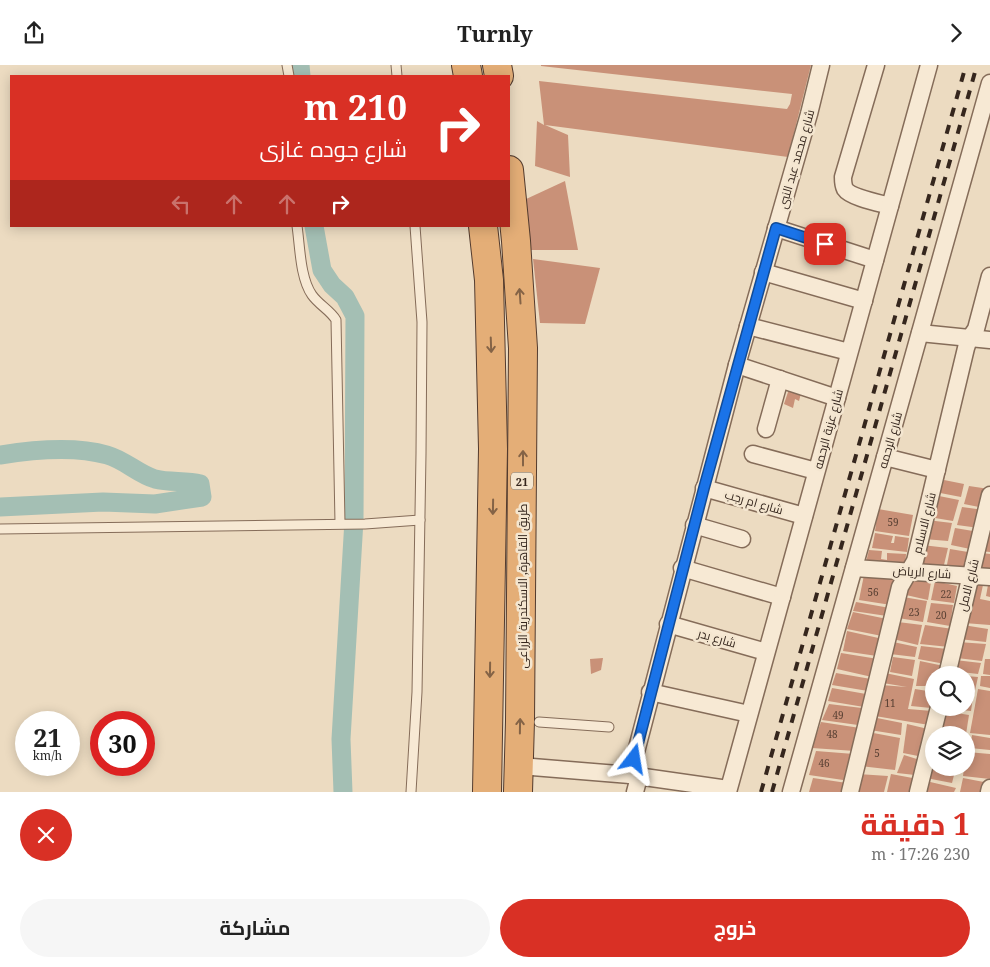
<!DOCTYPE html>
<html lang="ar">
<head>
<meta charset="utf-8">
<style>
	body { margin:0; font-family:"Noto Serif",Cairo,serif; background:#f6f6f6; color:#222; direction:rtl; height:100vh; display:flex; flex-direction:column; font-size:19px; white-space:nowrap }
	* { box-sizing:border-box; margin:0 }
	p { font-size:16px; color:#767676 }
	.icon { flex:none; width:28px; height:28px; fill:none; stroke:currentColor; stroke-width:2; stroke-linecap:round; stroke-linejoin:round }
	.map { position:relative; height:727px; overflow:hidden; direction:ltr }
	.side { display:flex; flex-direction:column; background:#fff; flex:1 }
	.side>* { flex:none }
	.top-card { position:absolute; left:10px; top:10px; width:500px; height:152px; border-radius:0px; box-shadow:0 2px 12px #0003; direction:rtl; background:#d93025; color:#fff; overflow:hidden }
	.fabs { position:absolute; left:925px; top:601px; display:grid; gap:10px }
	.fabs a { display:grid; place-items:center; width:50px; height:50px; border-radius:50%; background:#fff; box-shadow:0 2px 12px #0003; font-size:25px }
	.speed { position:absolute; left:15px; top:646px; display:flex; gap:10px; font-size:25px; font-weight:700; text-align:center }
	.speed>* { display:grid; place-content:center; width:65px; height:65px; border-radius:50%; background:#fff; box-shadow:0 2px 12px #0003; line-height:1 }
	.speed small { font-size:12px; font-weight:400 }
	.speed .limit { border:8px solid #d22; background:#fff; color:#111 }
	.pin { position:absolute; display:grid; place-items:center; width:42px; height:42px; color:#fff; margin:-21px; border-radius:10px; box-shadow:0 2px 8px #0006 }
	.me { position:absolute; width:55px; margin:-28px; rotate:14deg; stroke-linejoin:round; filter:drop-shadow(0 0 4px #0008) }
	.turn { display:flex; align-items:center; gap:18px; height:105px; padding:0 20px; font-size:22px }
	.turn .icon { width:65px; height:65px; stroke-width:2.5 }
	.turn b { display:block; font-size:35px; line-height:42px }
	.lanes { display:flex; align-items:center; height:48px; padding:0 20px; background:#0003; justify-content:center; gap:25px; direction:ltr }
	.lanes .off { opacity:.35 }
	.round { display:grid; place-items:center; flex:none; width:52px; height:52px; border-radius:26px; background:#f6f6f6 }
	.headline { display:flex; align-items:center; justify-content:space-between; height:85px; padding:0 20px }
	h1 { font-size:30px; font-weight:700; line-height:38px; color:#d93025 }
	.cta { display:flex; gap:10px; margin-top:auto; padding:10px 20px }
	.cta a { flex:1; height:58px; border-radius:30px; background:#d93025; color:#fff; font-size:20px; font-weight:700; line-height:58px; text-align:center }
	.cta a+a { background:#f6f6f6; color:#222 }
	header { display:flex; justify-content:space-between; align-items:center; height:65px; padding:0 20px; background:#fff; font-size:22px; font-weight:700 }
	.map>svg:first-child { display:block }
	.lines { fill:none; stroke-linecap:round; stroke-linejoin:round }
	.canal { stroke:#a4bfb4; stroke-width:19 }
	.building { fill:#c99178 }
	.service-casing { stroke:#856c59; stroke-width:11 }
	.minor-casing { stroke:#856c59; stroke-width:19 }
	.trunk-casing { stroke:#533b2e; stroke-width:30 }
	.service { stroke:#f7e9d4; stroke-width:9 }
	.minor { stroke:#f7e9d4; stroke-width:16 }
	.trunk { stroke:#e4ae77; stroke-width:28 }
	.rail { stroke:#35261d; stroke-width:4; stroke-dasharray:9 9; stroke-linecap:butt }
	.oneway { stroke:#846346 }
	.route-casing { stroke:#114b97; stroke-width:12 }
	.route { stroke:#1a73e8; stroke-width:9 }
	.labels { text-anchor:middle; dominant-baseline:central; stroke-width:5; stroke-linejoin:round; paint-order:stroke }
	.number-label { font-size:10px; fill:#5a4134 }
	.shield { fill:#f4e6d0; stroke:#6e6053; stroke-width:1 }
	.shield-label { font-size:11px; font-weight:bold; fill:#35261d }
	.street-label { font-size:12px; fill:#35261d; stroke:#f4e6d0 }
</style>
</head>
<body>
<header><svg class="icon" aria-label="forward" viewBox="0 0 24 24"><path d="M9 5l7 7-7 7"/></svg>Turnly<svg class="icon" aria-label="share" viewBox="0 0 24 24"><path d="M12 15V3M7 8l5-5 5 5M5 13v7h14v-7"/></svg></header>
<div class="map">
<svg width="990" height="727" viewBox="0 0 990 727">
	<rect width="100%" height="100%" fill="#ecdbc1"/>
	<g class="lines">
		<g class="canal">
			<polyline points="300,0 301,11"/>
			<polyline points="314,161 322,205 332,220 345,232 355,251 354,455 341,674 343,727"/>
			<path d="M 0,390 C 31,385 76,381 107,390 C 125,395 138,409 155,414 C 170,418 186,415 200,419 L 202,432 L 155,439 L 103,437 L 0,442"/>
		</g>
	</g>
	<g class="building">
		<polygon points="541,0 811,0 788,92 545,60 568,70 570,112 535,101 537,56 544,60 539,16 787,44 790,39 792,29 541,1"/>
		<polygon points="565,116 578,185 530,185 524,135"/>
		<polygon points="533,194 600,203 585,259 540,258"/>
		<polygon points="790,321 802,325 799,336 795,334 793,343 784,339"/>
		<polygon points="946,407 944,415 964,419 961,432 935,427 940,408"/>
		<polygon points="969,421 989,424 984,443 964,439"/>
		<polygon points="934,430 959,435 953,456 929,452"/>
		<polygon points="962,442 984,445 979,463 957,460"/>
		<polygon points="878,444 913,450 909,471 875,466"/>
		<polygon points="927,455 952,458 948,476 924,474"/>
		<polygon points="990,461 990,487 980,486"/>
		<polygon points="955,463 979,467 975,485 951,480"/>
		<polygon points="875,468 893,471 891,478 894,478 895,471 909,473 907,487 872,483"/>
		<polygon points="922,480 948,483 943,504 916,502"/>
		<polygon points="950,484 974,488 969,507 946,505"/>
		<polygon points="869,485 882,486 881,494 887,495 887,488 906,489 905,503 865,501"/>
		<polygon points="982,488 990,489 990,508 975,507"/>
		<polygon points="864,510 895,514 891,540 859,535"/>
		<polygon points="908,514 931,517 928,535 906,530"/>
		<polygon points="935,516 957,521 954,538 931,535"/>
		<polygon points="972,518 983,520 980,534 990,536 990,560 964,558"/>
		<polygon points="988,520 990,520 990,532 986,531"/>
		<polygon points="903,532 927,536 923,557 898,553"/>
		<polygon points="856,537 890,543 887,551 853,546"/>
		<polygon points="931,538 953,540 950,561 927,557"/>
		<polygon points="853,547 887,554 882,571 847,564"/>
		<polygon points="898,557 922,560 918,580 893,574"/>
		<polygon points="925,560 953,564 949,582 920,579"/>
		<polygon points="963,560 988,564 986,577 959,574"/>
		<polygon points="847,566 883,574 877,591 843,586"/>
		<polygon points="893,577 917,582 915,592 890,589"/>
		<polygon points="958,577 986,579 982,596 957,593"/>
		<polygon points="921,581 947,584 945,599 918,594"/>
		<polygon points="841,588 878,594 872,612 837,604"/>
		<polygon points="893,592 915,595 912,611 890,607"/>
		<polygon points="603,593 601,605 591,609 590,594"/>
		<polygon points="985,594 990,594 990,610 983,609"/>
		<polygon points="955,595 981,598 978,609 953,606"/>
		<polygon points="920,596 944,601 942,610 934,610 934,621 916,621"/>
		<polygon points="836,608 871,614 868,626 832,620"/>
		<polygon points="885,608 914,614 908,644 932,646 929,660 875,651 881,620 907,622 883,618"/>
		<polygon points="966,611 978,612 974,630 968,628 970,622 966,621"/>
		<polygon points="981,611 990,611 990,623 980,621"/>
		<polygon points="832,623 866,629 864,642 828,636"/>
		<polygon points="915,624 934,627 931,643 911,641"/>
		<polygon points="978,624 990,626 990,670 970,668"/>
		<polygon points="966,631 973,632 971,646 952,644 966,642"/>
		<polygon points="829,639 862,643 858,660 822,655"/>
		<polygon points="944,646 969,650 966,669 939,665"/>
		<polygon points="872,652 902,658 901,670 870,665"/>
		<polygon points="821,657 860,663 855,686 812,683"/>
		<polygon points="907,659 928,664 923,692 903,688"/>
		<polygon points="868,667 900,673 895,705 860,701"/>
		<polygon points="972,670 990,673 990,685 970,683"/>
		<polygon points="816,686 854,689 850,716 809,710"/>
		<polygon points="967,687 990,689 990,714 963,711 964,702 966,702"/>
		<polygon points="904,690 920,695 915,710 897,708"/>
		<polygon points="934,694 934,702 956,702 952,718 926,713"/>
		<polygon points="858,709 888,711 884,727 856,727"/>
		<polygon points="891,709 918,714 915,727 887,727"/>
		<polygon points="813,713 847,718 845,727 809,727"/>
		<polygon points="963,713 989,718 987,727 960,727"/>
		<polygon points="926,716 956,723 954,727 924,727"/>
	</g>
	<g class="lines">
		<defs>
			<g id="service">
				<polyline points="287,0 289,11"/>
				<polyline points="396,0 397,11"/>
				<path d="M 297,161 C 300,181 300,213 312,230 C 319,240 330,245 336,255 L 340,458"/>
				<polyline points="0,464 365,459 420,455"/>
				<polyline points="539,657 609,662"/>
				<polyline points="411,727 417,627 421,389 422,257 415,161"/>
			</g>
			<g id="minor">
				<path d="M 876,0 L 843,112 C 843,116 843,120 845,124 C 850,132 879,138 890,141"/>
				<polyline points="776,163 875,195"/>
				<polyline points="763,207 864,236"/>
				<polyline points="748,261 849,287"/>
				<polyline points="920,268 990,275"/>
				<polyline points="737,300 837,333"/>
				<polyline points="766,364 780,314"/>
				<polyline points="753,389 816,406"/>
				<polyline points="885,392 937,405"/>
				<polyline points="704,423 804,451"/>
				<polyline points="694,460 742,474"/>
				<polyline points="682,503 782,532"/>
				<polyline points="854,503 990,512"/>
				<polyline points="668,559 766,587"/>
				<polyline points="947,610 990,430"/>
				<polyline points="650,627 749,649"/>
				<polyline points="520,701 630,710 728,724"/>
				<polyline points="630,710 737,300 809,49 821,0"/>
				<polyline points="635,727 639,712"/>
				<polyline points="728,727 929,0"/>
				<polyline points="791,727 990,18"/>
				<polyline points="850,727 900,522 915,496 966,283 969,274 976,264 990,211"/>
				<polyline points="918,727 939,642"/>
				<polyline points="989,727 990,723"/>
			</g>
			<g id="trunk">
				<polyline points="466,0 468,11"/>
				<polyline points="497,0 499,11"/>
				<polyline points="509,105 516,176 523,283 520,656 518,727"/>
				<polyline points="483,161 489,215 493,384 487,727"/>
			</g>
		</defs>
		<use href="#service" class="service-casing"/>
		<use href="#minor" class="minor-casing"/>
		<use href="#trunk" class="trunk-casing"/>
		<use href="#service" class="service"/>
		<use href="#minor" class="minor"/>
		<use href="#trunk" class="trunk"/>
		<g class="rail">
			<polyline points="761,727 966,0"/>
			<polyline points="772,727 977,0"/>
		</g>
	</g>
	<defs><path id="oneway-shaft" d="M-6 0H5M1.5-3L5.5 0L1.5 3" fill="none" stroke-width="1.6" stroke-linecap="round" stroke-linejoin="round" transform="scale(1.25)"/></defs>
	<g class="oneway">
		<use href="#oneway-shaft" transform="translate(520 231) rotate(-94)"/>
		<use href="#oneway-shaft" transform="translate(491 280) rotate(88)"/>
		<use href="#oneway-shaft" transform="translate(523 393) rotate(-90)"/>
		<use href="#oneway-shaft" transform="translate(493 442) rotate(91)"/>
		<use href="#oneway-shaft" transform="translate(490 605) rotate(91)"/>
		<use href="#oneway-shaft" transform="translate(520 661) rotate(-89)"/>
	</g>
	<g class="lines">
		<defs>
			<polyline id="route" points="634,694 704,423 776,163 825,179"/>
		</defs>
		<use href="#route" class="route-casing"/>
		<use href="#route" class="route"/>
	</g>
	<g class="labels">
		<g class="number-label">
			<text x="893" y="457">59</text>
			<text x="873" y="527">56</text>
			<text x="946" y="529">22</text>
			<text x="914" y="547">23</text>
			<text x="941" y="550">20</text>
			<text x="890" y="638">11</text>
			<text x="838" y="650">49</text>
			<text x="832" y="669">48</text>
			<text x="877" y="688">5</text>
			<text x="824" y="698">46</text>
		</g>
		<rect class="shield" x="511" y="407.5" width="22" height="17" rx="4"/>
		<g class="shield-label">
			<text x="522" y="416">21</text>
		</g>
		<g class="street-label">
			<text transform="translate(796 94) rotate(-74)">شارع محمد عبد النبى</text>
			<text transform="translate(828 364) rotate(-75)">شارع عزبة الرحمه</text>
			<text transform="translate(890 375) rotate(-74)">شارع الرحمه</text>
			<text transform="translate(754 437) rotate(16)">شارع ام رجب</text>
			<text transform="translate(924 458) rotate(-76)">شارع الاسلام</text>
			<text transform="translate(922 507) rotate(4)">شارع الرياض</text>
			<text transform="translate(968 520) rotate(-76)">شارع الامل</text>
			<text transform="translate(522 521) rotate(-90)">طريق القاهرة, الاسكندرية الزراعى</text>
			<text transform="translate(717 573) rotate(16)">شارع بدر</text>
		</g>
	</g>
</svg>
<div class="fabs">
<a><svg class="icon" aria-label="search" viewBox="0 0 24 24"><circle cx="10" cy="10" r="6"/><path d="M15 15l6 6"/></svg></a>
<a><svg class="icon" aria-label="layers" viewBox="0 0 24 24"><path d="M12 4l9 5-9 5-9-5zM3 14l9 5 9-5"/></svg></a>
</div>
<div class="speed"><div>21<small>km/h</small></div><div class="limit">30</div></div>
<div class="pin" style="left:825px;top:179px;background:#d93025"><svg class="icon" aria-label="arrive" viewBox="0 0 24 24"><path d="M6 21V4h12l-3 4 3 4H6"/></svg></div>
<svg class="me" style="left:634px;top:694px" viewBox="-20 -20 40 40"><path d="M0-17L14 15 0 8-14 15z" fill="#1a73e8" stroke="#fff" stroke-width="4"/></svg>
<div class="top-card">
<div class="turn"><svg class="icon" aria-label="right" viewBox="0 0 24 24"><path d="M7 20v-9h11M14 6l5 5-5 5"/></svg><div><b>210 m</b>شارع جوده غازى</div></div>
<div class="lanes"><svg class="icon off" aria-label="left" viewBox="0 0 24 24"><path d="M17 20v-9H6M10 6l-5 5 5 5"/></svg><svg class="icon off" aria-label="ahead" viewBox="0 0 24 24"><path d="M12 20V5M6 11l6-6 6 6"/></svg><svg class="icon off" aria-label="ahead" viewBox="0 0 24 24"><path d="M12 20V5M6 11l6-6 6 6"/></svg><svg class="icon" aria-label="right" viewBox="0 0 24 24"><path d="M7 20v-9h11M14 6l5 5-5 5"/></svg></div>
</div>
</div>
<section class="side">
<div class="headline"><div><h1>1 دقيقة</h1><p>230 m · 17:26</p></div><a class="round" style="background:#d93025;color:#fff"><svg class="icon" aria-label="close" viewBox="0 0 24 24"><path d="M6 6l12 12M18 6L6 18"/></svg></a></div>
<div class="cta"><a>خروج</a><a>مشاركة</a></div>
</section>
</body>
</html>
